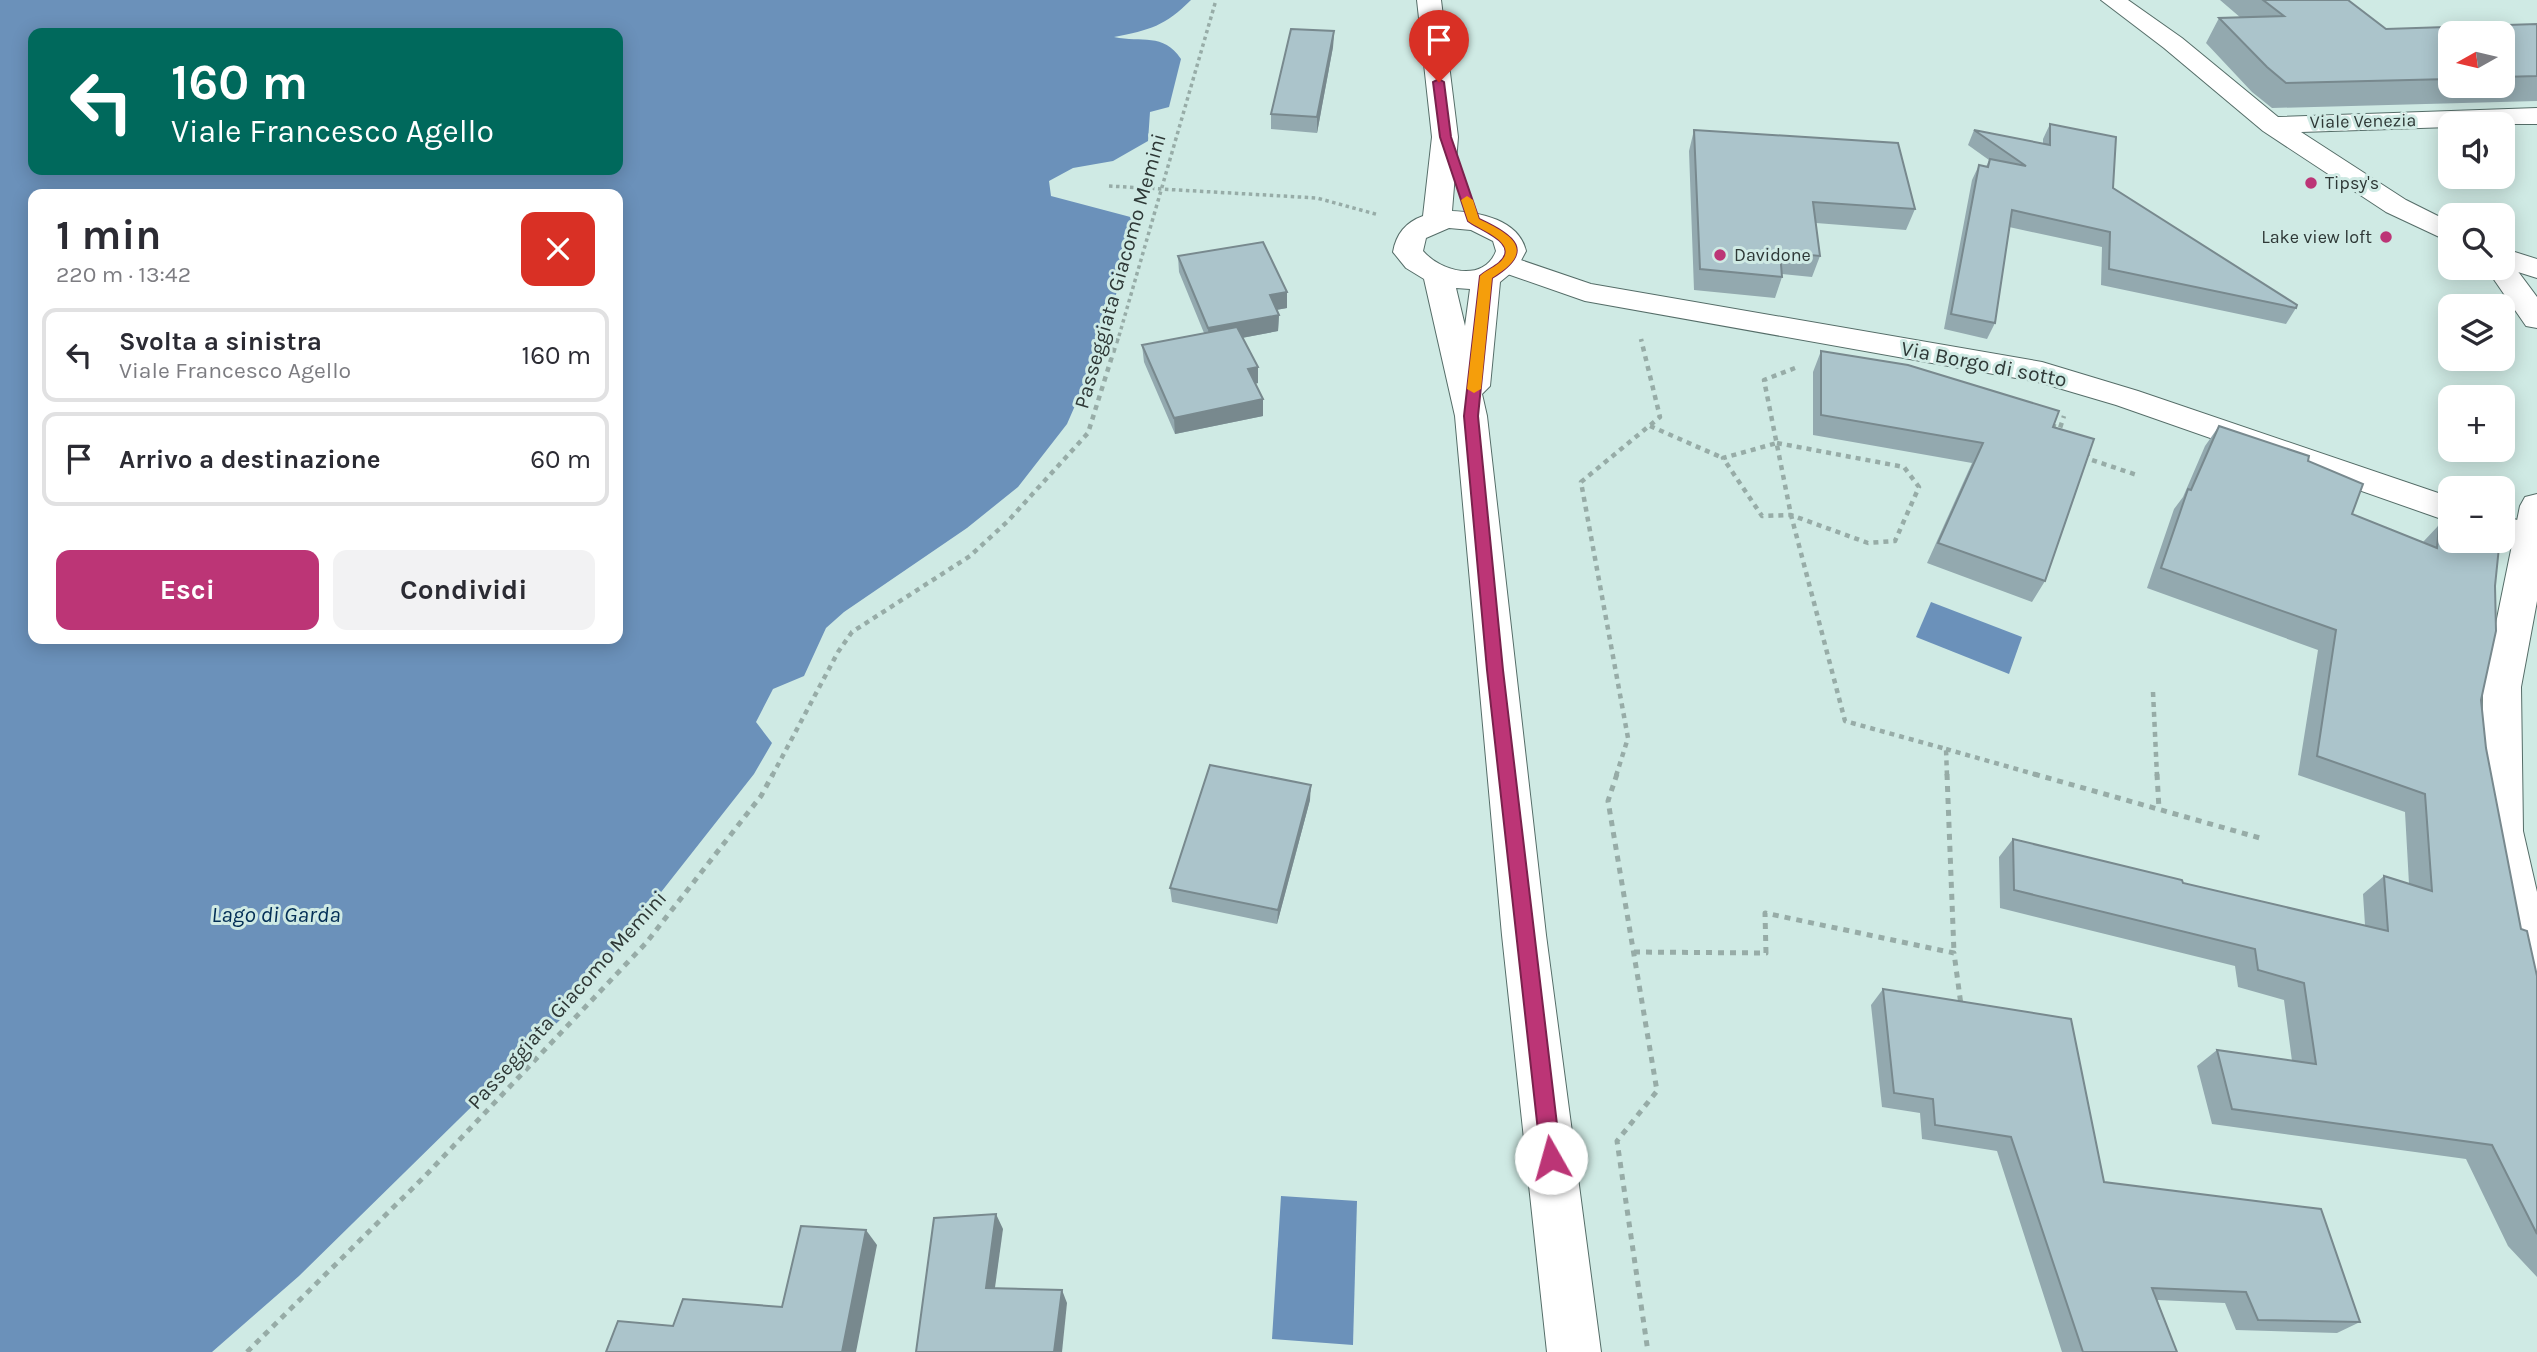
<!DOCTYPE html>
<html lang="it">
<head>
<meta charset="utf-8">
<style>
	body { margin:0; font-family:Karla,sans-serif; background:#f2f2f3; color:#2b2b33; height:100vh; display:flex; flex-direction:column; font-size:26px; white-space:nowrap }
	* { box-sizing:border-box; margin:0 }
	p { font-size:23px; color:#7c7c81 }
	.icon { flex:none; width:38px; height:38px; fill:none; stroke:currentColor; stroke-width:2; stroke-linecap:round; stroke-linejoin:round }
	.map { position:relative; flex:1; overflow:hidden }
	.side { position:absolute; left:28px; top:189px; width:595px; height:455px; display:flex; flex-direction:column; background:#fff; border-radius:14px; box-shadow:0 4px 18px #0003 }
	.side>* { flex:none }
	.top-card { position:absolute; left:28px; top:28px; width:595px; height:147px; border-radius:14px; box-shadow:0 4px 18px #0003; background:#00695c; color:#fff; overflow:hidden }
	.needle { width:46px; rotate:262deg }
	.controls { position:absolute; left:2438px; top:21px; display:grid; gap:14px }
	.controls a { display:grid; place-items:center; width:77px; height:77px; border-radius:14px; background:#fff; box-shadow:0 4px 18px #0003; font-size:35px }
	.pin { position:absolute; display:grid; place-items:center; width:60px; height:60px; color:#fff; margin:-72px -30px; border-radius:50% 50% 50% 0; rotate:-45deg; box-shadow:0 0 7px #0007 }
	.pin .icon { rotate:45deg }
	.me { position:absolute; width:77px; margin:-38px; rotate:353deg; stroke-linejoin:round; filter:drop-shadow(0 0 5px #0008) }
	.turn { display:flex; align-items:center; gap:24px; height:147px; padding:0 28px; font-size:32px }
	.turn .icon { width:91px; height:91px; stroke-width:2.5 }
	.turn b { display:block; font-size:49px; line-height:60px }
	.round { display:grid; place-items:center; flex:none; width:74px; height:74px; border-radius:14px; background:#f2f2f3 }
	.head { display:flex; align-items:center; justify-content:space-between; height:119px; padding:0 28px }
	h1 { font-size:42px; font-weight:700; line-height:52px }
	.action { display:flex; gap:14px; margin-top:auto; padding:14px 28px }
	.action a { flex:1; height:80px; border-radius:14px; background:#bc3576; color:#fff; font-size:28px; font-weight:700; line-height:80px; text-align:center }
	.action a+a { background:#f2f2f3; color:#2b2b33 }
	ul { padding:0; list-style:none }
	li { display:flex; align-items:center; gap:21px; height:94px; margin:0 14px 10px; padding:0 14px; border:4px solid #e1e1e2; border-radius:14px }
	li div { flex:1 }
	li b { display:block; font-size:26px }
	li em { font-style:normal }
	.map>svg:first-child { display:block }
	.water { fill:#6b91ba; fill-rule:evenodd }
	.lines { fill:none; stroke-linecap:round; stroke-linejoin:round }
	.pedestrian-casing { stroke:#556d68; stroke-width:2 }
	.minor-casing { stroke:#556d68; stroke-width:2 }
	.secondary-casing { stroke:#556d68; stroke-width:2 }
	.path-far2 { stroke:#97aca7; stroke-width:3.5; stroke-dasharray:3.5 3.5; stroke-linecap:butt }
	.path-far1 { stroke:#97aca7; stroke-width:4.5; stroke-dasharray:5 5; stroke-linecap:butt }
	.path { stroke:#97aca7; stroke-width:5; stroke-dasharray:6 6; stroke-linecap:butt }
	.pedestrian { fill:#fff; fill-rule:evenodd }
	.minor { fill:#fff; fill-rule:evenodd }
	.secondary { fill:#fff; fill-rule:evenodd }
	.wall { fill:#93a9af; fill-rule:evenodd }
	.shaded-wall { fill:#78898e }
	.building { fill:#abc4cb; stroke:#78898e; stroke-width:2 }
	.route { fill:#bc3576; stroke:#7a224d; stroke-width:2 }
	.slow { fill:#f59e0b }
	.poi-dot { fill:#bc3576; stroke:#cfeae4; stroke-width:2.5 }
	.labels { text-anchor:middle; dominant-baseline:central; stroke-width:6; stroke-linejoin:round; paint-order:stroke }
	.far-street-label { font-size:18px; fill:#2e3836; stroke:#cfeae4 }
	.far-poi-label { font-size:18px; fill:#2e3836; stroke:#cfeae4; text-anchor:start }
	.street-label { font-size:21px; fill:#2e3836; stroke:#cfeae4 }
	.water-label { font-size:23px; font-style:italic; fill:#022e55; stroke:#cfeae4 }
</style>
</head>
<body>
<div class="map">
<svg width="2537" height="1352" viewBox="0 0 2537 1352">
	<rect width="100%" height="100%" fill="#cfeae4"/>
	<g class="water">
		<path d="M 0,0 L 1191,0 C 1165,26 1150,30 1114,37 C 1142,43 1163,32 1181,59 L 1169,107 L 1150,112 L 1148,141 L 1113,161 L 1073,168 L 1049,181 L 1051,196 L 1138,219 L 1101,346 L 1067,424 L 1018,487 L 967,528 L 844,612 L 826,628 L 804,676 L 773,689 L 756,722 L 772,743 L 754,774 L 562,1018 L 299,1276 L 212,1352 L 0,1352 ZM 33,33 L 618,33 L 618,170 L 33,170 ZM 33,194 L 618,194 L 618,639 L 33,639 Z"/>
		<polygon points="1931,602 2022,637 2009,674 1916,637"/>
		<polygon points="1281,1196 1357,1201 1353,1345 1272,1339"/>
	</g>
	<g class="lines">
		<defs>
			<g id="pedestrian">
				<polygon points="2502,260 2511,262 2537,297 2537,328 2526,326 2486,268 2502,268"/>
				<polygon points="2537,494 2537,601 2521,687 2523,831 2537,892 2537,1012 2521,1006 2514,991 2481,831 2483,687 2520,506 2525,497"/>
			</g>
			<g id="minor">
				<polygon points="2101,0 2128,0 2182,38 2278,117 2537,108 2537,124 2450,124 2450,127 2301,132 2406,200 2450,222 2450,242 2386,212 2263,131 2164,48"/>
				<polygon points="2502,248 2537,259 2537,278 2502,267"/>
				<polygon points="1506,255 1591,284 2042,362 2138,391 2450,497 2450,522 2116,405 2038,382 1585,301 1496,270 1491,264 1496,258"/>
				<polygon points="2502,516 2537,525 2537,547 2530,549 2502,541"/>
			</g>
			<path id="secondary" d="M 1417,0 L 1441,0 L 1458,137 L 1452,211 C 1480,212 1519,220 1526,251 L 1517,268 L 1500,282 L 1490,386 L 1482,394 L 1487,416 L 1546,935 L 1601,1352 L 1547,1352 L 1502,935 L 1455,416 L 1424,279 L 1406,268 L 1393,252 C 1396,234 1406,222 1423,216 L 1432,137 ZM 1449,228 L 1471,230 L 1493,241 L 1496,251 C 1484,283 1441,272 1423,251 L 1426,238 ZM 1456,288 L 1470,289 L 1465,326 Z"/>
		</defs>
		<use href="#pedestrian" class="pedestrian-casing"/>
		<use href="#minor" class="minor-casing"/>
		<use href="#secondary" class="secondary-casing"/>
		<g class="path-far2">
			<polyline points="1109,186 1317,198 1379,215"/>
			<polyline points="1119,336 1216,0"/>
		</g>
		<g class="path-far1">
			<polyline points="1795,368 1764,380 1791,515 1845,721 1946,749 1947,776"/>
			<polyline points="2051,425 2060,428 2064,416"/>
			<polyline points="1650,426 1723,458"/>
			<polygon points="1777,443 1904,467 1919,487 1895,541 1868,543 1791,515 1762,516 1723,458"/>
			<polyline points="2085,453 2092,460 2137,475"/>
			<polyline points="2153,692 2157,776"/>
			<polyline points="1946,749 2041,776"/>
			<polyline points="772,776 838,652 852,632 970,556 1008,521 1088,433 1119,334"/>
			<polyline points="1616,776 1628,738 1581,482 1660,417 1641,339"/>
		</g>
		<g class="path">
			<polyline points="1617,774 1608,801 1657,1091 1617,1141 1648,1352"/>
			<polyline points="1947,774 1954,953"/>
			<polyline points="2034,774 2260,838"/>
			<polyline points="2157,774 2159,809"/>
			<polyline points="1634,952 1766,953 1765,913 1954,953 1961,1005"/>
			<polyline points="247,1352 426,1175 646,943 761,796 773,774"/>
		</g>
		<use href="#pedestrian" class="pedestrian"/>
		<use href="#minor" class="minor"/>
		<use href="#secondary" class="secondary"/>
	</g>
	<g class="wall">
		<path d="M 2220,0 L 2348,0 L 2386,29 L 2537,24 L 2537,101 L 2272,108 L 2252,92 L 2206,43 L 2219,18 L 2241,18 ZM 2450,33 L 2502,33 L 2502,86 L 2450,86 Z"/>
		<polygon points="1334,31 1333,47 1317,133 1271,129 1271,114"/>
		<polygon points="2050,124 2113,188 2296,308 2286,324 2101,285 2102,247 2009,227 1995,323 1987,339 1944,329 1972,180 1979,165 1986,167 1989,160 1968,145 1974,130 2043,144 2043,139"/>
		<polygon points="1694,130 1915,209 1906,230 1816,223 1820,256 1812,277 1782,274 1782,277 1775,298 1694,290 1689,151"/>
		<polygon points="1178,256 1287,292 1287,308 1276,310 1279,315 1278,331 1242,338 1258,367 1258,383 1255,384 1263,416 1175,434 1144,362 1142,345 1204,333 1179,272"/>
		<polygon points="1821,351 2053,427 2045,581 2032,602 1927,563 1972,463 1813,435 1813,372"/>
		<polygon points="2219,426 2308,461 2352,514 2423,542 2439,525 2481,700 2486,748 2521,929 2537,976 2537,1277 2508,1246 2466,1159 2212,1124 2197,1066 2217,1050 2292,1061 2284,1000 2238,987 2235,966 2000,908 1999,857 2013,839 2183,883 2365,925 2363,894 2384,876 2409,884 2405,812 2298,775 2318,650 2147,588 2174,509 2183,497 2205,446"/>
		<polygon points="1310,800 1277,924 1172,902 1170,888"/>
		<polygon points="1883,989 2104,1182 2360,1322 2337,1333 2236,1330 2225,1303 2157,1300 2177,1352 2062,1352 1997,1151 1922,1139 1920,1113 1882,1107 1871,1005"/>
	</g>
	<g class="shaded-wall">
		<polygon points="1334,31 1333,47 1317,133 1317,117"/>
		<polygon points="1287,292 1287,308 1270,311 1270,295"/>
		<polygon points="1279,315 1278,331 1209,344 1208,328"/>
		<polygon points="1258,367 1258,383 1248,385 1248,369"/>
		<polygon points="1263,399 1263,416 1175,434 1174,418"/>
		<polygon points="1311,785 1310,800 1277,924 1278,910"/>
		<polygon points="996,1214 1003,1229 993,1302 986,1288"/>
		<polygon points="866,1230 877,1245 856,1352 842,1352"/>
		<polygon points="1062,1290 1067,1303 1062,1352 1054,1352"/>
	</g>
	<g class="building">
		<polygon points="2263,0 2348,0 2386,29 2537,24 2537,76 2502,77 2502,33 2450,33 2450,79 2286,83 2267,67 2219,18 2284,16"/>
		<polygon points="1291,29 1334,31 1317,117 1271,114"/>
		<polygon points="2050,124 2116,137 2113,188 2297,305 2296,308 2109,269 2110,232 2012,210 1995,323 1951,314 1979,165 1988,167 1990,159 2026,166 1974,130 2050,145"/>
		<polygon points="1694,130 1898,143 1915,209 1813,202 1820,256 1780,252 1782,277 1700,269"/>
		<polygon points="1263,242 1287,292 1270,295 1279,315 1208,328 1178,256"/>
		<polygon points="1237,327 1258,367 1248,369 1263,399 1174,418 1142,345"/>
		<polygon points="1821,351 1908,365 2059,411 2053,427 2094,439 2045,581 1938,543 1983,443 1821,415"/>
		<polygon points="2219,426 2309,456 2308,461 2363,484 2352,514 2437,548 2439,525 2450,529 2450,541 2483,541 2499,547 2495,586 2496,631 2481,700 2486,748 2521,929 2527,931 2537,976 2537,1234 2492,1145 2232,1109 2217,1050 2316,1064 2304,983 2258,970 2255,949 2014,890 2013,839 2182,880 2183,883 2388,931 2384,876 2432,891 2425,794 2317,756 2336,630 2161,568 2188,489 2191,490"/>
		<polygon points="1210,765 1311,785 1278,910 1170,888"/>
		<polygon points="1883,989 2071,1019 2104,1182 2321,1209 2360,1322 2258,1320 2246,1292 2152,1288 2177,1352 2083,1352 2011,1137 1935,1125 1933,1099 1894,1093"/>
		<polygon points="996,1214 986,1288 1062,1290 1054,1352 916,1352 934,1218"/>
		<polygon points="801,1226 866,1230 842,1352 606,1352 618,1321 673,1326 683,1299 782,1307"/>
	</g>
	<path class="route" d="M 1439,79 L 1444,82 L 1451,137 L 1479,219 C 1515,236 1536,251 1492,278 L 1478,416 L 1503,670 L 1561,1158 L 1558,1165 L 1551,1168 L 1543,1165 L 1541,1158 L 1487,670 L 1464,416 L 1480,276 C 1485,271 1493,268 1499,263 C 1522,243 1479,230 1468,221 L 1440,137 L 1433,82 Z"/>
	<path class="slow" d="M 1467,196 L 1473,200 L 1479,219 C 1515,236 1536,251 1492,278 L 1481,389 L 1474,393 L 1467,389 L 1480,276 C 1485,271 1493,268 1499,263 C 1522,243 1479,230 1468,221 L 1461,200 Z"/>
	<g class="poi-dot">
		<circle cx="2311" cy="183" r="7"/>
		<circle cx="2386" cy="237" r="7"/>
		<circle cx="1720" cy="255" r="7"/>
	</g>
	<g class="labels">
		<g class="far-street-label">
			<text transform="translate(2363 121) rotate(-1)">Viale Venezia</text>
		</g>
		<g class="far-poi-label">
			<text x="2325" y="183">Tipsy's</text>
			<text x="2372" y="237" text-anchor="end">Lake view loft</text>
			<text x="1734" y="255">Davidone</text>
		</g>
		<g class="street-label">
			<text transform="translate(1120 271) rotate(-74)">Passeggiata Giacomo Memini</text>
			<text transform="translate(1984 364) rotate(11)">Via Borgo di sotto</text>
			<text transform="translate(567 1000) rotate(-48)">Passeggiata Giacomo Memini</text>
		</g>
		<g class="water-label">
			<text x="276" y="914">Lago di Garda</text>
		</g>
	</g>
</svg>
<div class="controls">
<a><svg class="needle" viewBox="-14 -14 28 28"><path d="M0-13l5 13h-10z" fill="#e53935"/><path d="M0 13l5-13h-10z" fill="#7c7c81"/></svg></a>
<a><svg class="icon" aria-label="sound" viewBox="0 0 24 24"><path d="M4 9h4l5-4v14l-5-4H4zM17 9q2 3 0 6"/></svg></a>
<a><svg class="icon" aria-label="search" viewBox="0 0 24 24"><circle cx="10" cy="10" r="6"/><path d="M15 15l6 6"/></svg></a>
<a><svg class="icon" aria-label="layers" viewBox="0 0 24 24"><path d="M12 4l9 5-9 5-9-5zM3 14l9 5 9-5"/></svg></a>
<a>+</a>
<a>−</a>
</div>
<div class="pin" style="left:1439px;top:82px;background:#d93025"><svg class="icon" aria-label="arrive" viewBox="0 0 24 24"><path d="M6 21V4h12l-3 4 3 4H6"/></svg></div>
<svg class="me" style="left:1551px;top:1158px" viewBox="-20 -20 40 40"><circle r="19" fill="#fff"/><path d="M0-13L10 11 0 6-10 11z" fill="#bc3576"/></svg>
<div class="top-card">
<div class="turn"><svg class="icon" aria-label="left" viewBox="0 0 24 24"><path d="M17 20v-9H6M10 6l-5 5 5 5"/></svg><div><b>160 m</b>Viale Francesco Agello</div></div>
</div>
<section class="side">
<div class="head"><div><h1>1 min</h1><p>220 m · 13:42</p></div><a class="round" style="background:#d93025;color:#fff"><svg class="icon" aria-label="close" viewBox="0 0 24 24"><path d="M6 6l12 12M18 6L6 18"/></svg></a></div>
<ul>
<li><svg class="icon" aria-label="left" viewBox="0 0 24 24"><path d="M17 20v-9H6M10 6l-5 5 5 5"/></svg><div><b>Svolta a sinistra</b><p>Viale Francesco Agello</p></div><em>160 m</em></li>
<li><svg class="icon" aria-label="arrive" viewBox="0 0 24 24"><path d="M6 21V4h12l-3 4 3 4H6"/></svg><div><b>Arrivo a destinazione</b></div><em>60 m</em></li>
</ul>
<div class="action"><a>Esci</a><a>Condividi</a></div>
</section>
</div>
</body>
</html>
